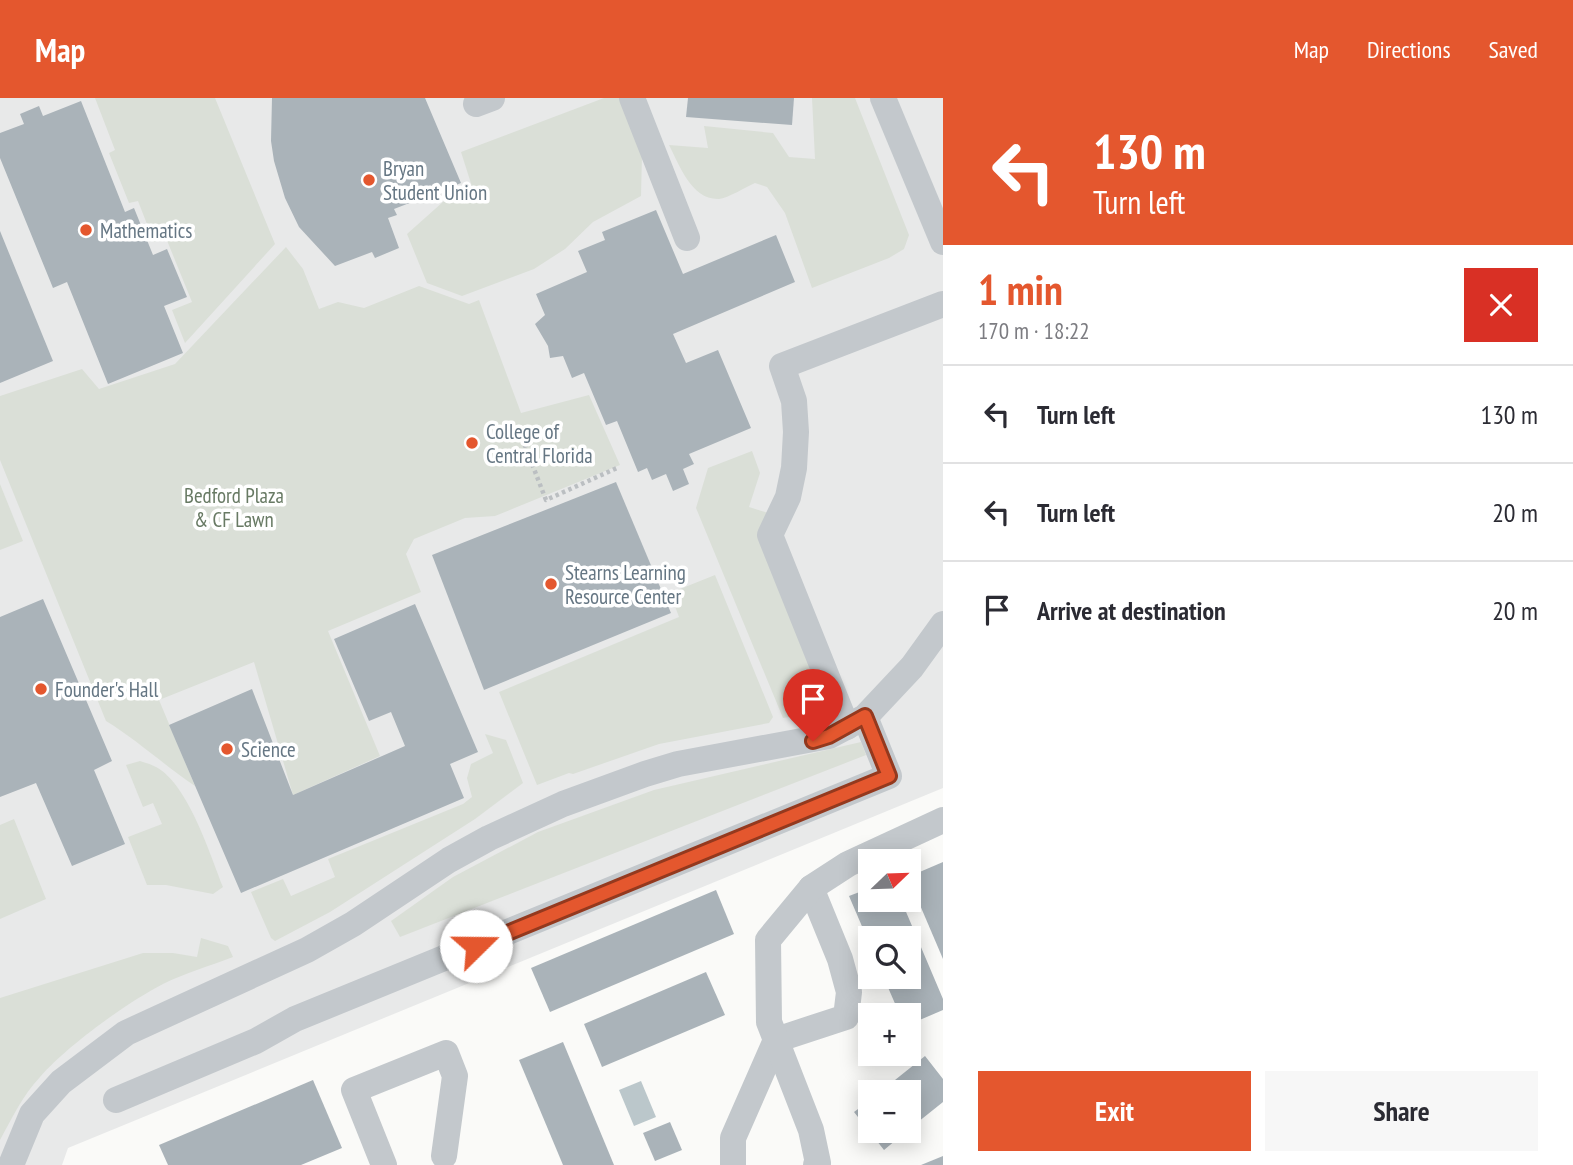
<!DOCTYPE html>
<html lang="en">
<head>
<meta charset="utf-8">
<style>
	body { margin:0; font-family:"PT Sans Narrow",sans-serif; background:#f7f7f7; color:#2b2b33; height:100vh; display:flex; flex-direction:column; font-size:26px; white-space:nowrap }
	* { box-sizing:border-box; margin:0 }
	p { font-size:23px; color:#7c7c81 }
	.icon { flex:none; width:38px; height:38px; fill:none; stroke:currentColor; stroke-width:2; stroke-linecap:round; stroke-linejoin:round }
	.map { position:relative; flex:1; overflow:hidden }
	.side { display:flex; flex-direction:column; background:#fff; width:630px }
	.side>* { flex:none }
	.hud { background:#e4572e; color:#fff; overflow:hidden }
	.needle { width:46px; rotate:67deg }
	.fabs { position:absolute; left:858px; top:751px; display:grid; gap:14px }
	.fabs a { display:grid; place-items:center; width:63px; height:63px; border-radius:0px; background:#fff; box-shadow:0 4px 18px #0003; font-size:35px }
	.pin { position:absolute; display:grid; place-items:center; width:60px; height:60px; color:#fff; margin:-72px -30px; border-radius:50% 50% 50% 0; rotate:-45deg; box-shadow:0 0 7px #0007 }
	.pin .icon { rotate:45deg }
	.me { position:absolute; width:77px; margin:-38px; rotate:68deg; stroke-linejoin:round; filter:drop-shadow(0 0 5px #0008) }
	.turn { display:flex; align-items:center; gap:24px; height:147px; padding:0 35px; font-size:32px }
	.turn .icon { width:91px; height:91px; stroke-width:2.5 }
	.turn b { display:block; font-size:49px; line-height:60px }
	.round { display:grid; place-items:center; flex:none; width:74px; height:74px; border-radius:0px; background:#f7f7f7 }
	.headline { display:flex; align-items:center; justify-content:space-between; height:119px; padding:0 35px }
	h1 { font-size:42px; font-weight:700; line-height:52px; color:#e4572e }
	.action { display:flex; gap:14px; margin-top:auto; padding:14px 35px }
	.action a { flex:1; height:80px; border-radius:0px; background:#e4572e; color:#fff; font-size:28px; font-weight:700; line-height:80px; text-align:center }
	.action a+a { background:#f7f7f7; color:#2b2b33 }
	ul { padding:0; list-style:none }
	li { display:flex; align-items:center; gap:21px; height:98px; padding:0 35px; border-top:2px solid #e1e1e2 }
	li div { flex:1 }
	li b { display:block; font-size:26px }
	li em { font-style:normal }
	header { display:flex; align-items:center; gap:42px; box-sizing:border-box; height:98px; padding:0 35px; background:#e4572e; color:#fff }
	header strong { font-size:33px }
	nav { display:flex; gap:38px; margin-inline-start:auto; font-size:24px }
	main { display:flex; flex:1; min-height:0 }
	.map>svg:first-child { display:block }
	.built { fill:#e8e9e9 }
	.green { fill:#dadfd7 }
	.water { fill:#bbc7cb }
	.building { fill:#aab3b9 }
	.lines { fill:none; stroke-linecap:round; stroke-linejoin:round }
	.path { stroke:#bbbfc2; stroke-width:4.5; stroke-dasharray:3.5 3.5; stroke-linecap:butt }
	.minor { stroke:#c3c8cc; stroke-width:26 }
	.route-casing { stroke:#94391e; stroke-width:18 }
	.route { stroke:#e4572e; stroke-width:12 }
	.poi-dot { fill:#e4572e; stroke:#fff; stroke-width:2.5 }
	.labels { text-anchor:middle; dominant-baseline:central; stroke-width:7; stroke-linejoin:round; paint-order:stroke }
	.poi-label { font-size:21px; fill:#657683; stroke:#fff; text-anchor:start }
	.park-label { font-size:21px; fill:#687a64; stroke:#fff }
</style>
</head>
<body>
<header>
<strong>Map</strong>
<nav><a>Map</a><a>Directions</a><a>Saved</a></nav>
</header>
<main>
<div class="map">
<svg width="943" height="1067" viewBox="0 0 943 1067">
	<rect width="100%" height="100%" fill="#fafaf8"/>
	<polygon class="built" points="0,0 943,0 943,690 68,1050 62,1067 0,1067"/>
	<g class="green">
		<polygon points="95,0 215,0 275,146 185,245 172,212 192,204 166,140 154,144 138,103 129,105 109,55 115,52"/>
		<polygon points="604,0 620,0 642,57 641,98 593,124 565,151 534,171 462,198 427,185 407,136 444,103 475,98 461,54"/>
		<path d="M 812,0 L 855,0 L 909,137 L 904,151 L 889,160 L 812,190 L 785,115 L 767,89 L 755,85 C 746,89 728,100 719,101 C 691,102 679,66 669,47 L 708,50 L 704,28 L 773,35 L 789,59 L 815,61 Z"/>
		<path d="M 286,149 L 303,171 L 319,211 L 338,204 L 364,210 L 419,188 L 469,206 L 479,202 L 521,315 L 589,297 L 620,367 L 495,418 L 465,420 L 414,441 L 406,456 L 421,494 L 328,533 L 380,658 L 293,697 L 254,564 L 159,602 L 195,688 C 164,667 137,642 106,623 L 0,362 L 0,298 L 82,271 L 99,291 L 175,266 Z"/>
		<polygon points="752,353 760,375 749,409 768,415 822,597 823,611 814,615 783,620 696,410 708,370"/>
		<polygon points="0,386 23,443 0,452"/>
		<polygon points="715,477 773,619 769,625 659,646 573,676 569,675 537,687 499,594 679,519 670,495"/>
		<polygon points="485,636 506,642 523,685 475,721 330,814 275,843 271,840 251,794 283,781 291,798 335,779 328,761 463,706 472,699 467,680 471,666 493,655"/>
		<polygon points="861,644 866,657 400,839 391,823 453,779 538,734 654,692"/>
		<path d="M 140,663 C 145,665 151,666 156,669 C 188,686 210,756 223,789 L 213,796 L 166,787 L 147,787 L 128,739 L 162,726 L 153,705 L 143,709 L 126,667 Z"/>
		<polygon points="14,721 46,801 0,821 0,727"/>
		<path d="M 201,840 L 228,848 L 233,859 C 210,868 185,875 163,886 C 126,905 67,948 40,979 C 23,997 12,1020 0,1042 L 0,900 L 143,855 L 173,855 L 197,859 Z"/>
	</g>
	<polygon class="water" points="641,983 656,1019 634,1028 619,992"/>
	<g class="building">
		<polygon points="272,0 425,0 461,85 394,111 397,117 388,120 399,150 375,160 372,154 335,168 299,129 285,100 274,63 271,43"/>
		<polygon points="688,0 794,0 792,27 686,19"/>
		<polygon points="81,3 125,114 134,110 153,157 167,151 187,199 164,208 183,255 108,286 67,184 53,190 0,60 0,35 24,26 20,16 39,8 43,18"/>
		<polygon points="656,112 683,176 776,137 795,184 673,236 686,265 718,252 751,330 689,356 694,366 683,371 689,386 673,393 666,376 652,382 647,370 638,374 617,323 606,327 584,275 572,280 563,258 550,260 548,248 535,226 545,217 536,196 587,174 578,153 605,142 602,134"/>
		<polygon points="0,133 53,263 0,285"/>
		<polygon points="616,384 671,515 484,592 432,457"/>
		<polygon points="43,501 112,663 94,672 125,746 72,768 36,685 0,699 0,519"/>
		<polygon points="415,506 478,654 450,666 464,700 241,795 169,627 252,591 293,697 405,648 391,614 369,623 334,541"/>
		<polygon points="943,764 943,861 908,779"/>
		<polygon points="870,790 870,802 901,802 943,901 943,912 908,927 908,917 900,917 883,878 908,878 908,840 870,840 870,847 849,798"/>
		<polygon points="716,792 734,836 550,914 531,870"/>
		<polygon points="706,874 725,917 602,969 584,926"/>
		<polygon points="563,944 614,1067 563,1067 519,962"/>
		<polygon points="925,958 943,981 943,1004 908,1032 908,994 880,994"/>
		<polygon points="313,982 342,1050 301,1067 168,1067 159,1047"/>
		<polygon points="870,1002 870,1032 908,1032 884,1052 854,1014"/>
		<polygon points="670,1024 682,1052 655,1063 643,1035"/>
		<polygon points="943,1058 943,1067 921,1067"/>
	</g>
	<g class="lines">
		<polyline class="path" points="522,340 546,402 617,370"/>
		<g class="minor">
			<polyline points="632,0 687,140"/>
			<polyline points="883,0 943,144"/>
			<polyline points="476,6 492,0"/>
			<polyline points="847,629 770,437 788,399 794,370 796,334 794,303 782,268 943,206"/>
			<polyline points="116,1002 256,943 295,921 889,678 865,619"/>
			<polyline points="11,1067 32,1016 61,984 126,935 307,852 353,826 449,762 489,740 563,706 645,676 678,666 829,638 865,619 912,569 943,526"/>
			<polyline points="384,1067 354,992 446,955 455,978 444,1058"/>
			<polyline points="733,1067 733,1040 776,942 846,919 849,894 840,861 811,790"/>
			<polyline points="816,1067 818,1065 811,1032 769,924 768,842 811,790 848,766 943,722"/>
		</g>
	</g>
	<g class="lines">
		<defs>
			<polyline id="route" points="476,848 889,678 865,618 829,638 813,643"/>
		</defs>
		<use href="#route" class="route-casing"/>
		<use href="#route" class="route"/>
	</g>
	<g class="poi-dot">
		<circle cx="369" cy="82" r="7"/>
		<circle cx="86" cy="132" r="7"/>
		<circle cx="472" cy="345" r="7"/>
		<circle cx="551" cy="486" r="7"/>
		<circle cx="41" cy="591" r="7"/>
		<circle cx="227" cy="651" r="7"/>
	</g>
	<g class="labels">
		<g class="poi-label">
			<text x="383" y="70">Bryan<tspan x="383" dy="24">Student Union</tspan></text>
			<text x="100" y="132">Mathematics</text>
			<text x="486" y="333">College of<tspan x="486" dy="24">Central Florida</tspan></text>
			<text x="565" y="474">Stearns Learning<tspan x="565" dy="24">Resource Center</tspan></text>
			<text x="55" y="591">Founder's Hall</text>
			<text x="241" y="651">Science</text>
		</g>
		<g class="park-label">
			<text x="234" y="397">Bedford Plaza<tspan x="234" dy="24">&amp; CF Lawn</tspan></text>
		</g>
	</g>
</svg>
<div class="fabs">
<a><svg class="needle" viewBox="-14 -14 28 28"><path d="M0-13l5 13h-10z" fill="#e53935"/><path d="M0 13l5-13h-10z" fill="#7c7c81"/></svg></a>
<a><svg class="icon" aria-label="search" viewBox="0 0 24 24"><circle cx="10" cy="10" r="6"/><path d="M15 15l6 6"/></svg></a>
<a>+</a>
<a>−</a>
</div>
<div class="pin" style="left:813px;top:643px;background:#d93025"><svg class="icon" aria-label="arrive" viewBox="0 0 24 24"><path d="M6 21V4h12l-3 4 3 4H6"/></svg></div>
<svg class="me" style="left:476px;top:848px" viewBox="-20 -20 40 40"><circle r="19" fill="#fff"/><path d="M0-13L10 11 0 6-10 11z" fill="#e4572e"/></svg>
</div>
<section class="side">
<div class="hud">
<div class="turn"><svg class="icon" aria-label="left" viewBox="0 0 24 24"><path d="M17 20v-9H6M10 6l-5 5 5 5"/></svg><div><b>130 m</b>Turn left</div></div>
</div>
<div class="headline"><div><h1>1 min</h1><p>170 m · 18:22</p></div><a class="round" style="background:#d93025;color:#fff"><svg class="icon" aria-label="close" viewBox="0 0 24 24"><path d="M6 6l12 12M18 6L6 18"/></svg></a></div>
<ul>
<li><svg class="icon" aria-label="left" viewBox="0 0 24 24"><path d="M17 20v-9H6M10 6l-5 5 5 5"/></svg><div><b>Turn left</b></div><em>130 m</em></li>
<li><svg class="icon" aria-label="left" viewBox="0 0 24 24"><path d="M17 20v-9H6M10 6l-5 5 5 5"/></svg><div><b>Turn left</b></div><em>20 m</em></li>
<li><svg class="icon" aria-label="arrive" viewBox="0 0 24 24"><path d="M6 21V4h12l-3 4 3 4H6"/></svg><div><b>Arrive at destination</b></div><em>20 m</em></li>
</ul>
<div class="action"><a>Exit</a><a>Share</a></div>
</section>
</main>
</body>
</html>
